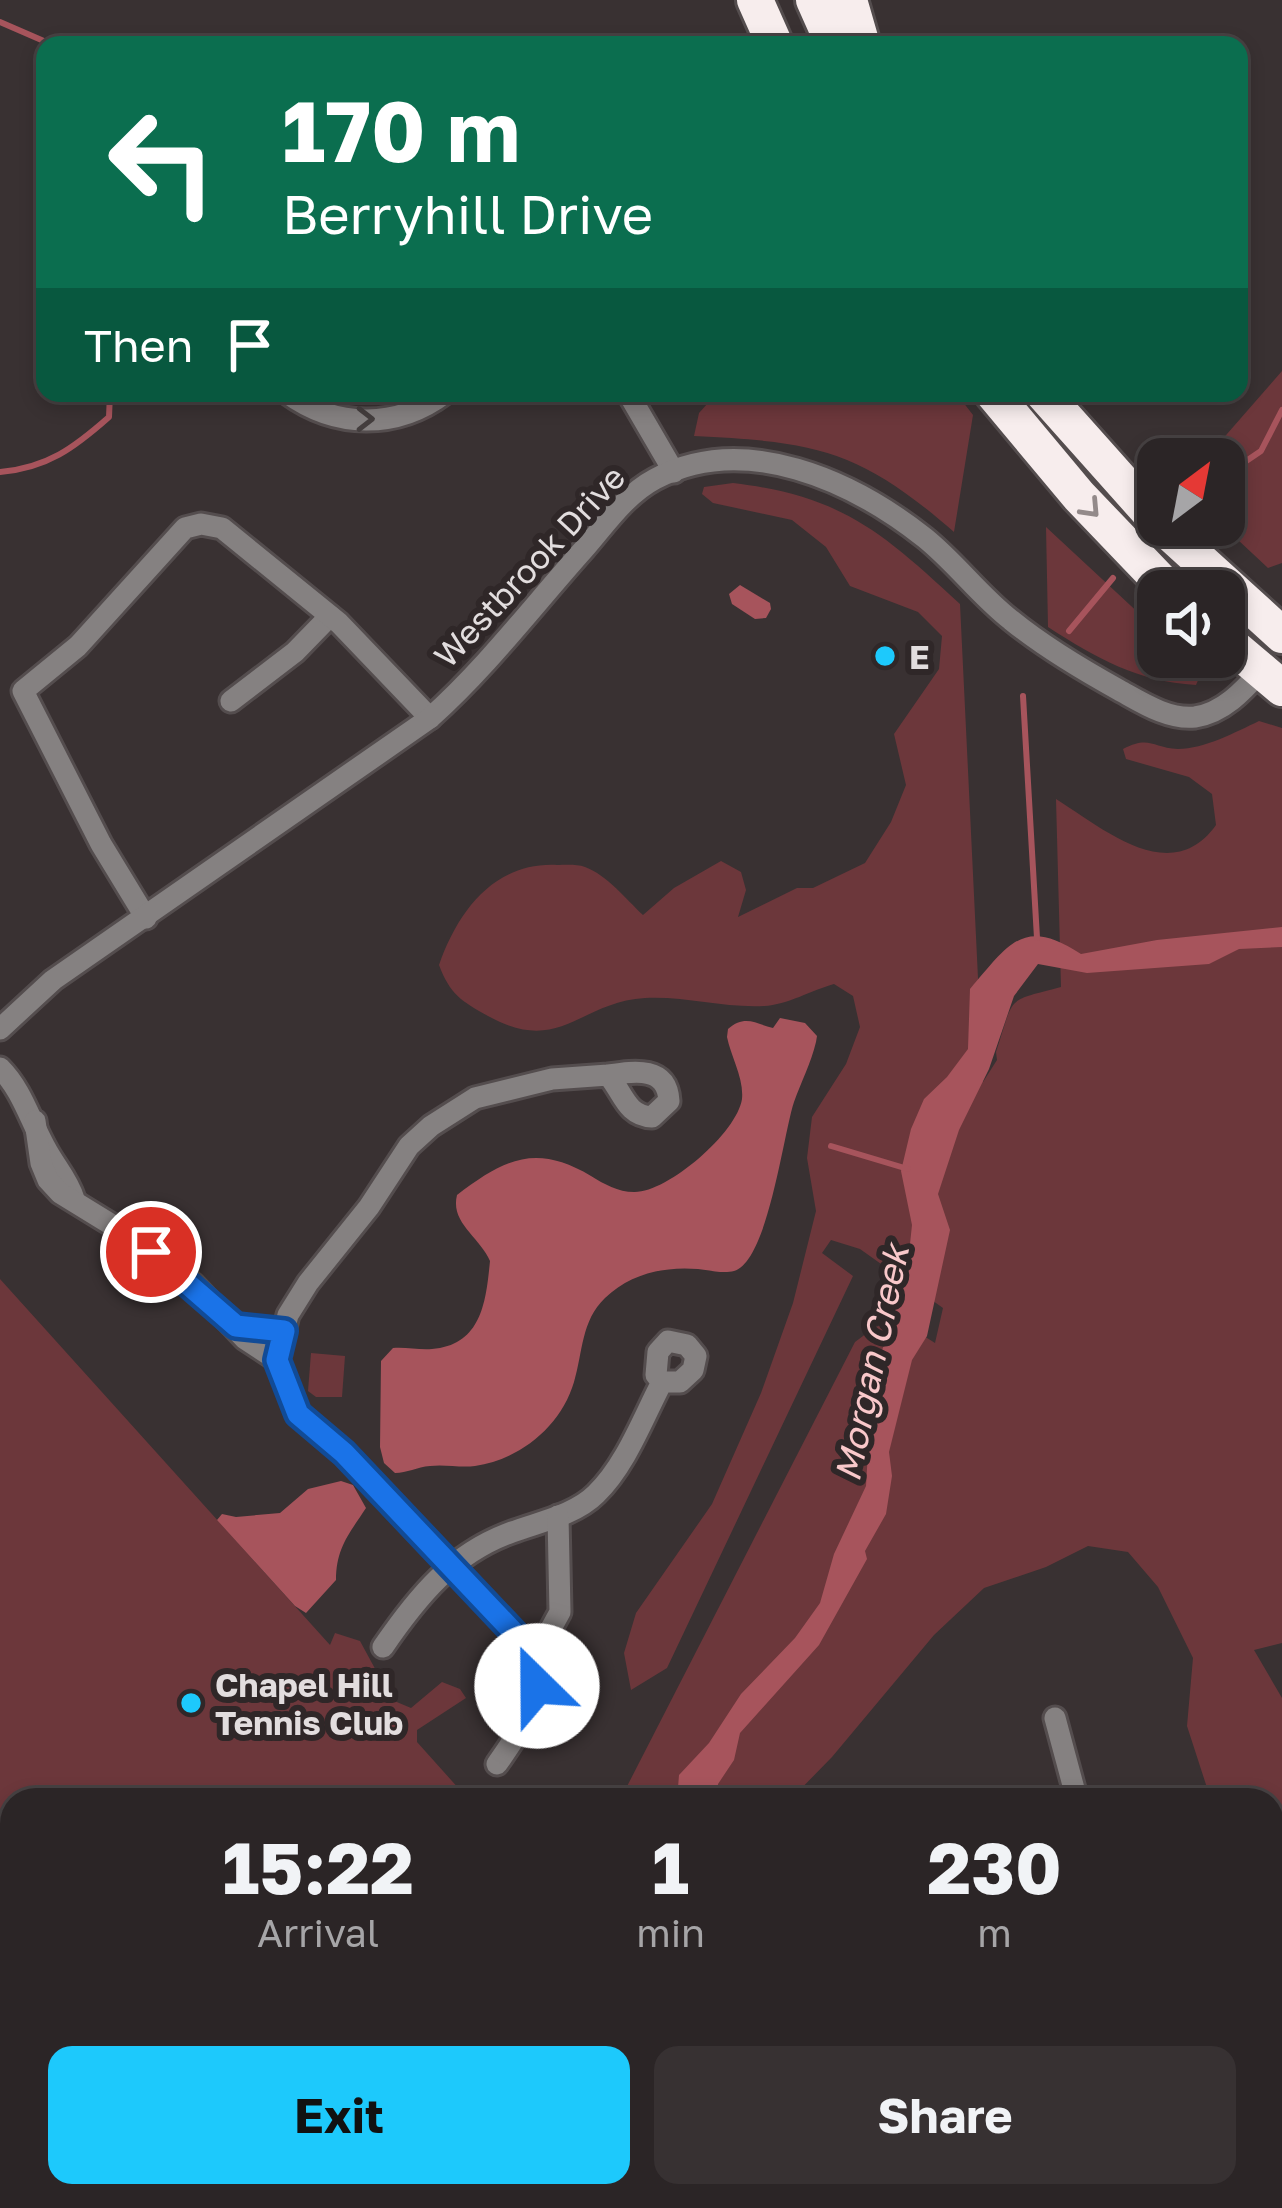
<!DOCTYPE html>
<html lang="en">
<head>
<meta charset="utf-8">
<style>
	body { margin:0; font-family:"Golos Text",sans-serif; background:#373132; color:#f1f3f6; height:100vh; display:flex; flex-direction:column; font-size:45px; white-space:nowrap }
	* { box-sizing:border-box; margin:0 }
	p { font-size:39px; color:#a6a5a7 }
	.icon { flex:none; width:66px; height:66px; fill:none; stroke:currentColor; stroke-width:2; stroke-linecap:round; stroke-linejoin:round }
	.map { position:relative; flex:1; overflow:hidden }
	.details { position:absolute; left:0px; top:1788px; width:1284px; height:420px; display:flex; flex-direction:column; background:#2b2526; border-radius:36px 36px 0 0; box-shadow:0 6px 18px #0003,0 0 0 3px #474243 }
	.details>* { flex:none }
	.banner { position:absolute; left:36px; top:36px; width:1212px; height:366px; border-radius:24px; box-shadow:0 6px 18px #0003,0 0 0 3px #474243; background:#0b6e4f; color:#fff; overflow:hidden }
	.needle { width:78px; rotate:32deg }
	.fabs { position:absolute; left:1137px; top:438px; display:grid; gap:24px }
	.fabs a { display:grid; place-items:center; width:108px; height:108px; border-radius:24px; background:#2b2526; box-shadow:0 6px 18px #0003,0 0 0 3px #474243; font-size:60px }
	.pin { position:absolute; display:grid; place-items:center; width:102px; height:102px; color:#fff; margin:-51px; border:6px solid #fff; border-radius:50%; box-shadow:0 3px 12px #0007 }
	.me { position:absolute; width:132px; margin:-66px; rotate:337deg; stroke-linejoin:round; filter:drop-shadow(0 0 9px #0008) }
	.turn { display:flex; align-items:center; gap:42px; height:252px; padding:0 48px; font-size:54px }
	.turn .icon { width:156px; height:156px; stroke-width:2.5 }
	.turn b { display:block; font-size:84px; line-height:102px }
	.then { display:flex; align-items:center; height:114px; padding:0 48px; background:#0003; gap:24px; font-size:45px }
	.eta { display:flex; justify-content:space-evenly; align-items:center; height:204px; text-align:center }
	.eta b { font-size:72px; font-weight:700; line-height:84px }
	.primary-button { display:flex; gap:24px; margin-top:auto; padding:24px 48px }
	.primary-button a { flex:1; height:138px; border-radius:24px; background:#1dc9fc; color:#111; font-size:48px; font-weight:700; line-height:138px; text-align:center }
	.primary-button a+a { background:#373132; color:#f1f3f6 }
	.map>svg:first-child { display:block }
	.green { fill:#6c373b }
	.water { fill:#a7545c }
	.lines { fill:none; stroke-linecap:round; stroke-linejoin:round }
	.stream { stroke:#a7545c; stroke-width:6 }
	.street-casing { stroke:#544d4e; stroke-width:27 }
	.highway-casing { stroke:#544d4e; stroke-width:42 }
	.street { stroke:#858181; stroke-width:21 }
	.highway { stroke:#f7eded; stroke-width:36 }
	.oneway { stroke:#443e3e }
	.oneway2 { stroke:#938a8a }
	.route-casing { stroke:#114b97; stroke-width:30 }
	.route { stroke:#1a73e8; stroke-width:21 }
	.poi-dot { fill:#1dc9fc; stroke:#2f2728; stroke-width:4.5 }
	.labels { text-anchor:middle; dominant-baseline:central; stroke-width:12; stroke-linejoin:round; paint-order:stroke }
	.street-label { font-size:33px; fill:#e2ddde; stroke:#2f2728 }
	.poi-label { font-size:33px; font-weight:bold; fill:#e2ddde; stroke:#2f2728; text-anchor:start }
	.water-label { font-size:36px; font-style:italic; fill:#f9c8ca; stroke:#2f2728 }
</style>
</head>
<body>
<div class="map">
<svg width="1282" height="2208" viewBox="0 0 1282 2208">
	<rect width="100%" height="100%" fill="#393132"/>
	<g class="green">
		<polygon points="1282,371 1282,563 1268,568 1222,525 1224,459 1186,459 1193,450 1213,450"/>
		<path d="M 717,393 L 956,393 L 973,415 L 954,532 C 859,449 816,442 694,436 L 699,413 Z"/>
		<path d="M 733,483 C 842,496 882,532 960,604 L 983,1082 L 997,1060 L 996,1052 C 1015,994 1005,1002 1061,987 L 1056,799 C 1104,829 1171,888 1216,825 L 1212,794 L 1189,777 L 1126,759 L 1123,749 C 1150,735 1152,748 1178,749 C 1204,749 1236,732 1259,721 L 1282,728 L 1282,1643 L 1254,1650 L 1282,1698 L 1282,1932 L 1272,1933 L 1272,1800 L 1211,1800 L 1187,1726 L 1193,1658 L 1158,1587 L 1128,1552 L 1088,1546 L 1046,1567 L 984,1588 L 934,1635 L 832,1757 L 790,1800 L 620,1800 L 855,1342 L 875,1327 L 900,1321 L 935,1343 L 943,1308 L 860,1249 L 831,1240 L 822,1253 L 853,1276 L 667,1668 L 631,1690 L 624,1653 L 636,1613 L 712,1504 L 761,1393 L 793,1303 L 816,1211 L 807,1158 L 812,1117 L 846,1064 L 860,1027 L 853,996 L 834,984 C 812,990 787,1005 764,1006 C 723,1008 686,996 645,998 C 579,1002 560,1056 488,1016 C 461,1001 450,994 439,965 C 458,911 494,862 557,865 C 565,865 577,864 585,867 C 607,875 626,899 643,915 L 674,888 L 721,861 L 741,872 L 746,890 L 738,917 L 797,888 L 813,888 L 865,863 L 891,822 L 906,785 L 894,734 L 939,669 L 942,636 L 918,612 L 850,586 L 826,547 L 792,520 L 713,503 L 702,494 L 704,487 Z"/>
		<path d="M 1046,527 L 1158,631 L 1158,657 L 1187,657 L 1202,671 L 1196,685 C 1136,681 1098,659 1048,627 Z"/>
		<polygon points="0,1279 330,1645 335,1633 360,1641 392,1700 411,1708 442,1682 460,1689 466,1698 417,1730 417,1742 469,1800 12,1800 12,2179 3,2199 0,2197"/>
		<polygon points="311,1353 345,1356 342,1397 316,1397 308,1391"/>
		<polygon points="47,2196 763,2196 765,2208 44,2208"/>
		<polygon points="1026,2196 1119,2196 1097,2208 1020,2208"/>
	</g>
	<g class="water">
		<polygon points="740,585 770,603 771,609 766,618 755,619 732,604 729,594"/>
		<path d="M 1282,927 L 1282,947 L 1239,949 L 1209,964 L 1087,973 L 1038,964 L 1014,996 L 989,1069 L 959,1130 L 938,1194 L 950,1230 L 927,1336 L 912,1360 L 889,1452 L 892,1476 L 886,1514 L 865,1551 L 867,1559 L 819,1645 L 740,1733 L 734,1760 L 718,1784 L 717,1800 L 677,1800 L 679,1775 L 709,1743 L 741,1694 L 795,1638 L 820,1603 L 834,1554 L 866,1486 L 872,1382 L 907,1272 L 912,1225 L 901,1171 L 911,1129 L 924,1099 L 947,1077 L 968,1049 L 970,989 C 1009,944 1023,916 1081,954 L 1157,940 Z"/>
		<path d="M 780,1018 L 805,1023 L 817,1036 L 816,1042 C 811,1063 801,1082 794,1102 C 783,1135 768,1261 734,1271 C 723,1274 709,1270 698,1269 C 664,1266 630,1274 605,1298 C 581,1321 583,1352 574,1382 C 561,1426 521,1459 475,1466 C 460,1468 445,1464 430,1466 C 417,1467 407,1473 395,1473 L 384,1463 L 380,1447 L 381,1361 L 393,1348 C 406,1347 419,1350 432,1349 C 482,1345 486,1301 490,1261 C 480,1237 450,1223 457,1195 C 504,1159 536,1143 591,1176 C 604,1184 618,1192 634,1192 C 667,1193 737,1133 742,1099 C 744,1078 731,1057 727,1037 L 728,1029 C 745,1014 756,1024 773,1028 Z"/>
		<path d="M 341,1481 L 353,1485 L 366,1508 C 349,1534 336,1548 336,1580 L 306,1613 L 295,1606 L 217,1520 L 222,1514 L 236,1517 L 280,1513 L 308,1489 Z"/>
	</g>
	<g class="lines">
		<g class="stream">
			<polyline points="0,22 53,45"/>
			<path d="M 0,472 C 47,468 74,448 109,417 L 110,393"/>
			<polyline points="1224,476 1261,451 1282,410"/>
			<polyline points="1069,631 1113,578"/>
			<polyline points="1023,696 1037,938"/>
			<polyline points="831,1146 908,1169"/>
			<polyline points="654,2196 659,2208"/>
		</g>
		<defs>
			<g id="street">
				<path d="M 287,393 C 335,428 396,430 445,393"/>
				<polyline points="628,393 674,472"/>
				<polyline points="231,701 295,652 330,616"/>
				<polyline points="146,918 101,844 23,691 78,646 185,528 201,524 222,528 339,623 430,718"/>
				<path d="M 0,1029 L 53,980 L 430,718 C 487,667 533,606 584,549 C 605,525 625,495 655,479 C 745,431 853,481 925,538 C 956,563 980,596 1011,620 C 1044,647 1081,669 1119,690 C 1141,702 1168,720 1195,717 C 1223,713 1243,691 1261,671"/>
				<path d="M 0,1068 C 22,1090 30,1120 45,1147 C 54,1165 68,1179 74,1199"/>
				<polyline points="35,1121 41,1163 48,1180 60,1193 130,1236 193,1284 245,1339 277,1360"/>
				<polyline points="236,1326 284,1331"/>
				<path d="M 383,1647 C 418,1596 453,1553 512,1532 C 539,1522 575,1515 596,1494 C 626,1465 643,1418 662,1382 L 680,1382 L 693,1370 L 696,1356 L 687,1345 L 668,1341 L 658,1352 L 656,1375 L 662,1382"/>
				<polyline points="536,1656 560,1612 558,1516"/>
				<polyline points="1055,1718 1077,1800"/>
				<path d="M 497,1764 C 522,1729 541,1701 536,1656 L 344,1453 L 298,1415 L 277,1360 L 288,1315 L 308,1283 L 369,1207 L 409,1146 L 431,1126 L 475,1098 L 552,1079 L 608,1075 C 623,1092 626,1116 652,1117 L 669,1101 C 667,1066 635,1071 608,1075"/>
				<polyline points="1272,2138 1282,2146"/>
			</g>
			<g id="highway">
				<polyline points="755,0 775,45"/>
				<polyline points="814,0 834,45"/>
				<polyline points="849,0 862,45"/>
				<polyline points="993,393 1079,496 1170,591"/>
				<polyline points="1043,393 1158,522"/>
				<polyline points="1161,525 1282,635"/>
				<polyline points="1224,639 1282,688"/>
			</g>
		</defs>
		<use href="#street" class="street-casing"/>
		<use href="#highway" class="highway-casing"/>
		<use href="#street" class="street"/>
		<use href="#highway" class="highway"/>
	</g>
	<defs><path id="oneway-chevron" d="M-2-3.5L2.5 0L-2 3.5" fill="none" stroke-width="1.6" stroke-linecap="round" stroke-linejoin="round" transform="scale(3)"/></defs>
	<use class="oneway" href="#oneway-chevron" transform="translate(365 419)"/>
	<use class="oneway2" href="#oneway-chevron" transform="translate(1091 509) rotate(47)"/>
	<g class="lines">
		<defs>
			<polyline id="route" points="151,1252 236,1326 284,1331 277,1360 298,1414 344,1453 536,1656 537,1686"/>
		</defs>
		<use href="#route" class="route-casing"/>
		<use href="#route" class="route"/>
	</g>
	<g class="poi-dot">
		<circle cx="885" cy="656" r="12"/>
		<circle cx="191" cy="1703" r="12"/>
	</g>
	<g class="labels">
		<g class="street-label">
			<text transform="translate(529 566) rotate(-47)">Westbrook Drive</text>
		</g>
		<g class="poi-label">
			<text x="909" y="656">E</text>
			<text x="215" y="1684">Chapel Hill<tspan x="215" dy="38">Tennis Club</tspan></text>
		</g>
		<g class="water-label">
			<text transform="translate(871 1363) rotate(-78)">Morgan Creek</text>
		</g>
	</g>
</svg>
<div class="fabs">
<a><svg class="needle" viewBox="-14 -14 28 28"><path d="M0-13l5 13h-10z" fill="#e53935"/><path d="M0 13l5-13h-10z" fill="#a6a5a7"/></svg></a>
<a><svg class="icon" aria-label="sound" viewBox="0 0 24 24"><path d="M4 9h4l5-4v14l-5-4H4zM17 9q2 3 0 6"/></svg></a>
</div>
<div class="pin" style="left:151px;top:1252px;background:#d93025"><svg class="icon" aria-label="arrive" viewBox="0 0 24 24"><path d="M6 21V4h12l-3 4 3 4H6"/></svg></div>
<svg class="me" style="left:537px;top:1686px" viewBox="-20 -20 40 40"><circle r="19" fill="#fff"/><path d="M0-13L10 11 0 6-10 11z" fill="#1a73e8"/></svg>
<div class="banner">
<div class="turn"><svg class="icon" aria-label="left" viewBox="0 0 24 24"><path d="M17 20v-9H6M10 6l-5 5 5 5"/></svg><div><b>170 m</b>Berryhill Drive</div></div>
<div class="then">Then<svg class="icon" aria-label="arrive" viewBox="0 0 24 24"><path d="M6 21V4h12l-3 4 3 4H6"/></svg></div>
</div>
<section class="details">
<div class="eta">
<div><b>15:22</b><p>Arrival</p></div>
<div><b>1</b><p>min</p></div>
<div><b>230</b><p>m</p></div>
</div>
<div class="primary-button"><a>Exit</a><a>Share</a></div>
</section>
</div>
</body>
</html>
